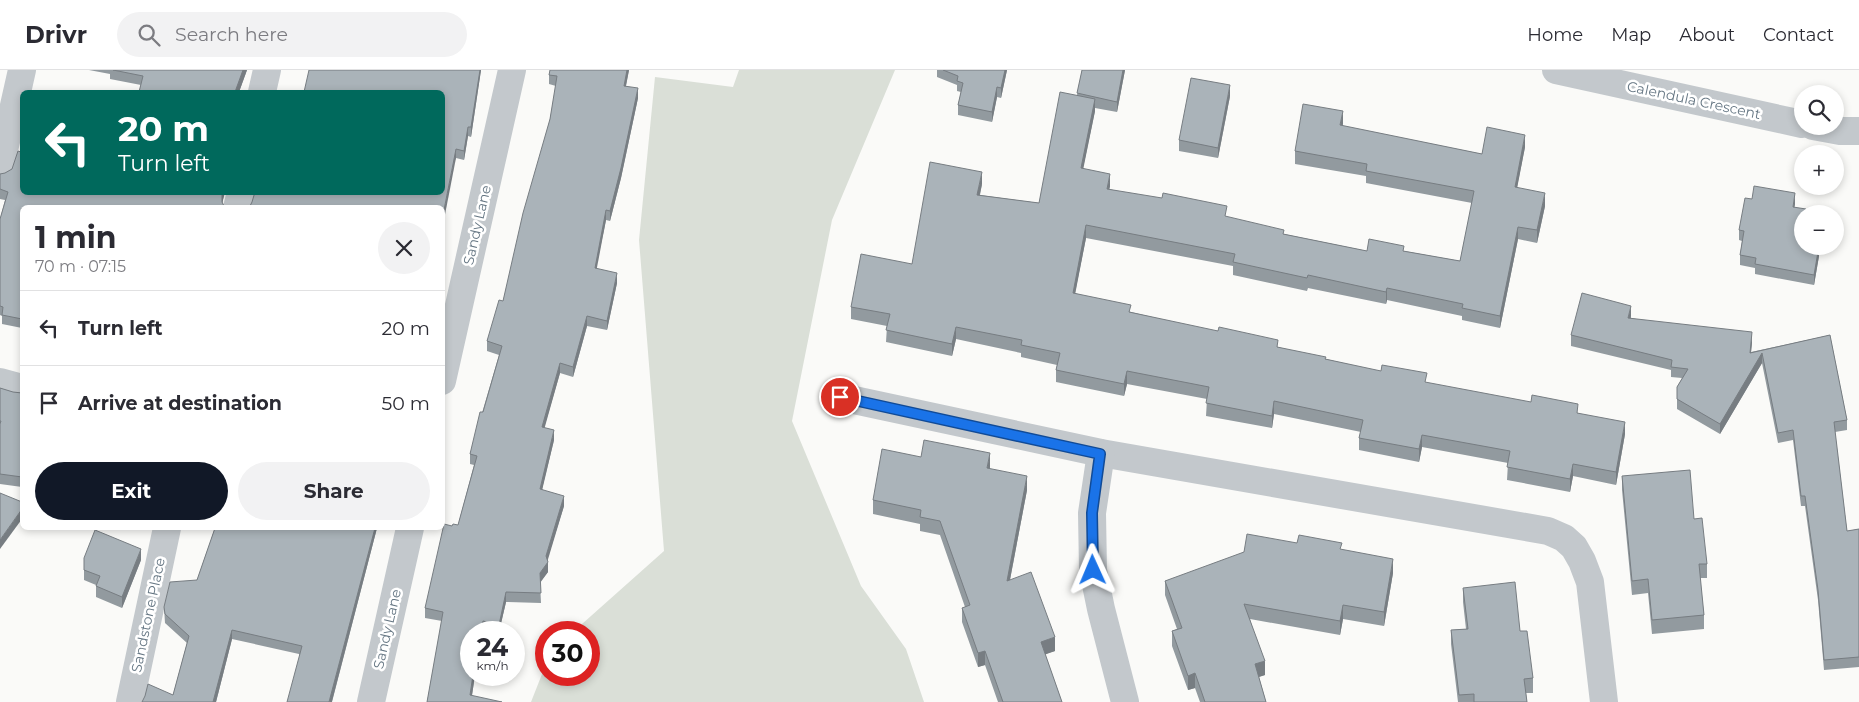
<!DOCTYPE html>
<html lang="en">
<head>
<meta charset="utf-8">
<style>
	body { margin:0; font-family:Montserrat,sans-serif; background:#f2f2f3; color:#2b2b33; height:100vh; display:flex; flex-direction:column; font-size:19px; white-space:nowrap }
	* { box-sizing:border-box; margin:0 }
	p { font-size:16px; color:#7c7c81 }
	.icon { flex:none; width:28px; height:28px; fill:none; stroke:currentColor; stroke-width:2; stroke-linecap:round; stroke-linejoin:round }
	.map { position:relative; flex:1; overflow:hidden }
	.sheet { position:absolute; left:20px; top:135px; width:425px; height:325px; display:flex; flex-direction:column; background:#fff; border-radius:8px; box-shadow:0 2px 8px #0003 }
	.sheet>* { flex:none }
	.hud { position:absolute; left:20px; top:20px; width:425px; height:105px; border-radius:8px; box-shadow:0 2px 8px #0003; background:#00695c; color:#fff; overflow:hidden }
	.tools { position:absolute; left:1794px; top:15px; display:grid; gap:10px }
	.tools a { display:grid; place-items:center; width:50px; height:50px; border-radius:50%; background:#fff; box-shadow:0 2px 8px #0003; font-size:25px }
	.speed { position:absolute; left:460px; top:551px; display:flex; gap:10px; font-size:25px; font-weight:700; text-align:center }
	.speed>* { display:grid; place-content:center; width:65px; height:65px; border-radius:50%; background:#fff; box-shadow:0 2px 8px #0003; line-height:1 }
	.speed small { font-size:12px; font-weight:400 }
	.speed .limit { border:8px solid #d22; background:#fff; color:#111 }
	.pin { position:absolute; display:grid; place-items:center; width:42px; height:42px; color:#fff; margin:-21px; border:2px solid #fff; border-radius:50%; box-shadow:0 1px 5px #0007 }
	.me { position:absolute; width:55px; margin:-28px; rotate:359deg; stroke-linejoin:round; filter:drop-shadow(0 0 4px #0008) }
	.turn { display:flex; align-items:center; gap:18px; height:105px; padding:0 15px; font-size:22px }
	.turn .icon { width:65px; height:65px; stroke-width:2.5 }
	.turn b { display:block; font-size:35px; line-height:42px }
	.round { display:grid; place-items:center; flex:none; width:52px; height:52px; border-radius:26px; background:#f2f2f3 }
	.head { display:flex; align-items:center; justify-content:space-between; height:85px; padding:0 15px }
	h1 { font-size:30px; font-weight:700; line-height:38px }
	.button { display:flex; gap:10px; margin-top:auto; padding:10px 15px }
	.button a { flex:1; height:58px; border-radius:30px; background:#111827; color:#fff; font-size:20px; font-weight:700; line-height:58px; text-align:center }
	.button a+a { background:#f2f2f3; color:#2b2b33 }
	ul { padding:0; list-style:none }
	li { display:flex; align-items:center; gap:15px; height:75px; padding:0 15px; border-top:1px solid #e1e1e2 }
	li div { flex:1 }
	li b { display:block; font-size:19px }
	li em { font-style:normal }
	header { display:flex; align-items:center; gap:30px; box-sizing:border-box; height:70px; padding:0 25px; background:#fff; border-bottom:1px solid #e1e1e2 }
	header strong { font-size:24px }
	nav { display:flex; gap:28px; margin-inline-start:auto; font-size:18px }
	.search { width:350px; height:45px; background:#f2f2f3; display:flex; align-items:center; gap:12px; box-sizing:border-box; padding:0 18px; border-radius:28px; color:#7c7c81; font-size:19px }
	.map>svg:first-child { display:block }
	.green { fill:#dadfd7 }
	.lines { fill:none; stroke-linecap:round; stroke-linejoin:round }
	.minor { stroke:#c3c8cc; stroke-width:28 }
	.wall { fill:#929a9f }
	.shaded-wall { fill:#777d82 }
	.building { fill:#aab3b9; stroke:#777d82 }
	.route-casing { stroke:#114b97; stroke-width:12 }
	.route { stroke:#1a73e8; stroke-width:9 }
	.labels { text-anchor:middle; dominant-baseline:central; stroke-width:5; stroke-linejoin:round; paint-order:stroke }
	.street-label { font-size:14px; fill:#657683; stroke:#fff }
</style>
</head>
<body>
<header>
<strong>Drivr</strong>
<div class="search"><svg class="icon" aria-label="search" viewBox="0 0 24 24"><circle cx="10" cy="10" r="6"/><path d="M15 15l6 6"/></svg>Search here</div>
<nav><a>Home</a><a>Map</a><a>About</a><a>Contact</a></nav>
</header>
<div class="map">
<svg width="1859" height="632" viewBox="0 0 1859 632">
	<rect width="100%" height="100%" fill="#fafaf8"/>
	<polygon class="green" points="739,0 895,0 832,150 792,351 861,516 906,579 924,632 531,632 546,594 546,605 589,605 589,562 573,562 664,481 639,170 655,7 733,17"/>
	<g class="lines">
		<g class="minor">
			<polyline points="1556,0 1802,54"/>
			<polyline points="262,22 267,0"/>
			<polyline points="1813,56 1840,61 1859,61"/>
			<polyline points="0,98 22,0"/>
			<polyline points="237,138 241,122"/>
			<polyline points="442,311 512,0"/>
			<polyline points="0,312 22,318"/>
			<polyline points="840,327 1101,383 1548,461 1564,468 1574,477 1582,491 1590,512 1604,632"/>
			<polyline points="1101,383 1092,443 1093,500 1101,539 1125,632"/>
			<polyline points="130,632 167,458"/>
			<polyline points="371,632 410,458"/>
		</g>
	</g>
	<g class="wall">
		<polygon points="89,0 247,0 239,22 139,22 141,15 110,9 110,4"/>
		<polygon points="309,0 481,0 471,67 468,66 464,90 456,88 442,122"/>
		<polygon points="550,0 629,0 626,16 638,28 621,108 610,151 606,150 596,198 617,213 607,260 587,256 573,307 560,303 544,358 554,370 542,419 564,436 547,490 548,502 540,512 541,533 506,532 499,562 490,562 483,561 482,562 471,562 471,605 475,605 472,625 427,632 442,551 425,548 425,538 452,456 458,455 474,395 470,394 470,384 499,285 487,281 487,271 503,231 550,49 556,16 549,14 549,5"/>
		<polygon points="937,0 1007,0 1001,28 997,27 992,52 958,45 958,35 961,22 957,21 957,15 937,7"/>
		<polygon points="1082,0 1125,0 1117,42 1095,38 1095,41 1083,98 1110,116 1109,119 1227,147 1284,164 1367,181 1404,181 1460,191 1472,133 1366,113 1366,106 1295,94 1295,81 1343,54 1342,56 1482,84 1525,77 1517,117 1545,136 1537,173 1518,169 1500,258 1462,250 1462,246 1387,230 1386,234 1308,218 1307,221 1233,205 1233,196 1086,168 1075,223 1131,242 1278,277 1326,289 1427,313 1578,343 1625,364 1616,415 1573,406 1570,422 1507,410 1508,393 1422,377 1419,392 1359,380 1359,368 1361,362 1274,344 1272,358 1206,346 1207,329 1127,314 1124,326 1056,312 1056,300 1057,295 1021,287 1021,283 956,269 952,286 886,272 887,256 851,249 851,237 912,194 982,114 980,125 1039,133 1077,25"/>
		<polygon points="1230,26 1218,88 1179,81 1179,70"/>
		<polygon points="21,82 22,122 225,122 222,133 22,138 22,258 2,254 2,246 0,245 0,149 5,130 0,129 0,104 5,103 12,99"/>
		<polygon points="1795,134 1794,137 1806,144 1802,173 1819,186 1814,215 1755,204 1755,198 1740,195 1740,185 1742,171 1739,170 1739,160"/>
		<polygon points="1631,246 1631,248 1752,272 1751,282 1830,265 1847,350 1847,360 1835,362 1847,461 1859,459 1859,597 1824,600 1818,530 1805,436 1801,436 1793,370 1778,373 1762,293 1720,364 1677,339 1677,317 1682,308 1671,307 1671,300 1571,276 1571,265"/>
		<polygon points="0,318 13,322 22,323 22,417 0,414"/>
		<polygon points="921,387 990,397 990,399 1027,420 1010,510 1055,581 1045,584 1062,632 998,632 985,595 978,597 962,552 962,538 965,537 940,465 920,461 920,454 873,444 873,430"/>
		<polygon points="1622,406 1707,494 1707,508 1700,508 1704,545 1704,559 1652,564 1648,523 1632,525 1622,420"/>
		<polygon points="215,458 377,458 332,632 299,584 232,569 216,632 142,632 173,625 187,573 165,553 164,537 197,510"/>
		<polygon points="1297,473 1342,480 1393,503 1384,556 1343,549 1340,565 1250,549 1265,605 1259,607 1266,632 1200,632 1195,618 1188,620 1172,576 1172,561 1177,559 1165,525 1165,511"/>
		<polygon points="84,488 141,490 122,538 96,527 96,515 84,510"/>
		<polygon points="1463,518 1520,561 1533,608 1533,623 1526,623 1527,632 1458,632 1451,574 1451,560 1466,559 1463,532"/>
	</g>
	<g class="shaded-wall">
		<polygon points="243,0 247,0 239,22 235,22"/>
		<polygon points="480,0 481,0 471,67 471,57"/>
		<polygon points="627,0 629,0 624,25 624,16"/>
		<polygon points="1005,0 1007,0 1001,28 1001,18"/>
		<polygon points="1123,0 1125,0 1117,42 1117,32"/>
		<polygon points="1230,15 1230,26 1218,88 1218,78"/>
		<polygon points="997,17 997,27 992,52 992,42"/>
		<polygon points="638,18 638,28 621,108 610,151 610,141"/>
		<polygon points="1095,29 1095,41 1081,110 1081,98"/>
		<polygon points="1343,41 1343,54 1340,68 1340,55"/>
		<polygon points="468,57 468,66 464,90 464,81"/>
		<polygon points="1525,65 1525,77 1515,129 1515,117"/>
		<polygon points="456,79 456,88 442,160 442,150"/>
		<polygon points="982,102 982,114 977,137 977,125"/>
		<polygon points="1110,104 1110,116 1107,131 1107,119"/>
		<polygon points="222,122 225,122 222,134"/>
		<polygon points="1545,123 1545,136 1537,173 1537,160"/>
		<polygon points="1795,123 1795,134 1793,147 1793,137"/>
		<polygon points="606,140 606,150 595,208 595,198"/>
		<polygon points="1086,155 1086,168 1073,235 1073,223"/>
		<polygon points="1518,157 1518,169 1500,258 1500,246"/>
		<polygon points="1802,160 1802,171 1800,183 1800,172"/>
		<polygon points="1819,176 1819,186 1814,215 1814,205"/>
		<polygon points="617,203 617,213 607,260 607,251"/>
		<polygon points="1387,218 1387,230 1386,234 1386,222"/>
		<polygon points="1631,236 1631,246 1628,258 1628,248"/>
		<polygon points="587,246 587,256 573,307 573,297"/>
		<polygon points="956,257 956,269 952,286 952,274"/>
		<polygon points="1752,262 1752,272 1750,293 1750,283"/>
		<polygon points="1762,283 1762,293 1720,364 1720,354"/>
		<polygon points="560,293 560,303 542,367 542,357"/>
		<polygon points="1127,301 1127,314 1124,326 1124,314"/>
		<polygon points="1274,331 1274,344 1272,358 1272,346"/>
		<polygon points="1625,352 1625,364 1616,415 1616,402"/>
		<polygon points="554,360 554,370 540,429 540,419"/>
		<polygon points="1422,365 1422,377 1419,392 1419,379"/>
		<polygon points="990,383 990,397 987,412 987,398"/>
		<polygon points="1573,394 1573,406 1570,422 1570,409"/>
		<polygon points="1027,406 1027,420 1007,525 1007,511"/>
		<polygon points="564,426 564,436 546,496 546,486"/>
		<polygon points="22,439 22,449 0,479 0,470"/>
		<polygon points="375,458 377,458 332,631 332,632 329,632"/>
		<polygon points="141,479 141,490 122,538 122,527"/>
		<polygon points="1393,489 1393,503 1384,556 1384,542"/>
		<polygon points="548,492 548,502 540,513 540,503"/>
		<polygon points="506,522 506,532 499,562 499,555"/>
		<polygon points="1343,535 1343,549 1340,565 1340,551"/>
		<polygon points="232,560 232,569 216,632 213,632"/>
		<polygon points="1055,567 1055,581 1041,586 1041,572"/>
		<polygon points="985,581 985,595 978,597 978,583"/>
		<polygon points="1265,591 1265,605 1255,608 1255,594"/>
		<polygon points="1195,603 1195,618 1188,620 1188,606"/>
		<polygon points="473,605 475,605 471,632 470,625"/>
	</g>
	<g class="building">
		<polygon points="113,0 243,0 235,22 139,22 143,6"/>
		<polygon points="309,0 480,0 471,57 468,57 464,81 456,79 442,150 442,138 249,138 252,132 255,122 442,122 442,22 304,22"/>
		<polygon points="550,0 627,0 624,16 638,18 621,98 610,141 606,140 595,198 617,203 607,251 587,246 573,297 560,293 542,357 554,360 540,419 564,426 546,486 548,492 540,503 541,523 506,522 499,555 483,551 481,562 471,562 471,605 473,605 470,625 502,632 427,632 443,542 425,538 444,454 452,456 453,454 458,455 477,386 470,384 480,342 483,342 502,276 487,271 499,230 503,231 523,143 550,49 557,6 549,5"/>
		<polygon points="943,0 1005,0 1001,18 997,17 992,42 958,35 963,13 957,11 958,6"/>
		<polygon points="1082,0 1123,0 1117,32 1077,23"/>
		<polygon points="1191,8 1230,15 1218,78 1179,70"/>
		<polygon points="1060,22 1095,29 1081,98 1110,104 1107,119 1162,128 1163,123 1227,136 1225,146 1284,160 1283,164 1367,181 1369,169 1404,176 1403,181 1460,191 1474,121 1366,101 1367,94 1295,81 1303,34 1343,41 1340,55 1482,84 1487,57 1525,65 1515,117 1545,123 1537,160 1518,157 1500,246 1462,238 1463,234 1387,218 1386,222 1308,205 1307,208 1233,192 1235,184 1086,155 1073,223 1131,235 1129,242 1218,261 1219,257 1278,270 1277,277 1326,287 1325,289 1381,301 1382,295 1427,303 1425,312 1531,332 1532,325 1578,334 1577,343 1625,352 1616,402 1573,394 1570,409 1507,397 1510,381 1422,365 1419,379 1359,368 1363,350 1274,331 1272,346 1206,333 1209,317 1127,301 1124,314 1056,300 1060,283 1021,275 1022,270 956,257 952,274 886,260 890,244 851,237 861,184 912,194 930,92 982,102 977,125 1039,133"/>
		<polygon points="22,77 22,122 222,122 222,132 225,138 22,138 22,249 2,245 3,237 0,236 0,149 8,122 0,119 0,104 5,103 12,99 18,81 21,82"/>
		<polygon points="1754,116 1795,123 1793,137 1806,139 1806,144 1802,144 1802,160 1800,172 1802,173 1802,176 1819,176 1814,205 1755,194 1756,188 1740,185 1744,161 1739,160 1745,128 1752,129"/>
		<polygon points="1582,223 1631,236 1628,248 1752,262 1750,283 1830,265 1847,350 1834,352 1847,461 1859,459 1859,587 1824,590 1818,520 1805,426 1801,426 1793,360 1778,363 1762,283 1720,354 1677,329 1677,317 1688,299 1671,297 1672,290 1571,265"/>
		<polygon points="0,318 13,322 22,323 22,407 0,404 0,354 1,351 0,351"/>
		<polygon points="924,370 990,383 987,398 1027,406 1007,511 1031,502 1055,567 1041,572 1062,632 1003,632 985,581 978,583 962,538 970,535 940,451 920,447 921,440 873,430 882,379 921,387"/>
		<polygon points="1690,400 1694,449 1702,448 1707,494 1699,494 1704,545 1652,550 1648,509 1632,511 1622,406"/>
		<polygon points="0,423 22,432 22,439 0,470"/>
		<polygon points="215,458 375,458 329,632 287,632 302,576 232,560 213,632 142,632 145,626 148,614 173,625 189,566 165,544 164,537 170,512 197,510"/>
		<polygon points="95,460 141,479 122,527 96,516 100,506 84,500 84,488"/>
		<polygon points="1247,464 1297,473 1299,465 1342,473 1340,479 1393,489 1384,542 1343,535 1340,551 1244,534 1265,591 1255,594 1266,632 1205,632 1195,603 1188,606 1172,561 1182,558 1165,511 1244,482"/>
		<polygon points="1515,512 1520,561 1527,561 1533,608 1524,609 1527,632 1474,632 1474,624 1459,625 1451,560 1468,559 1463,518"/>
	</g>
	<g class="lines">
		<defs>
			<polyline id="route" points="840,327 1100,384 1092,443 1093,500"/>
		</defs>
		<use href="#route" class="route-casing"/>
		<use href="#route" class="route"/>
	</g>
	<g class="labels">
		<g class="street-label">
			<text transform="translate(1694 30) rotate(12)">Calendula Crescent</text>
			<text transform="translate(477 155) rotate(-77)">Sandy Lane</text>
			<text transform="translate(148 545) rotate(-78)">Sandstone Place</text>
			<text transform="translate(387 559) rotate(-77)">Sandy Lane</text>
		</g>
	</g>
</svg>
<div class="tools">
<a><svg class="icon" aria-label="search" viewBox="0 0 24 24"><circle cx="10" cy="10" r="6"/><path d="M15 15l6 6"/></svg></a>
<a>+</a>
<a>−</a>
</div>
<div class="speed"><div>24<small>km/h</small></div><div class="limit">30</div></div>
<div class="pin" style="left:840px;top:327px;background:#d93025"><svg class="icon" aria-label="arrive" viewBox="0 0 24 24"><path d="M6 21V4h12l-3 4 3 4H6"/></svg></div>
<svg class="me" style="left:1093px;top:500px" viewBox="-20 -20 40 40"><path d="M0-17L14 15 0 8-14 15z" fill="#1a73e8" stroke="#fff" stroke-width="4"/></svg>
<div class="hud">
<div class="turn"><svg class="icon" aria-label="left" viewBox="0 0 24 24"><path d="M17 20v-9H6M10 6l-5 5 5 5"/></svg><div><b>20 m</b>Turn left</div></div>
</div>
<section class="sheet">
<div class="head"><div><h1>1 min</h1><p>70 m · 07:15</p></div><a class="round"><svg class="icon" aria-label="close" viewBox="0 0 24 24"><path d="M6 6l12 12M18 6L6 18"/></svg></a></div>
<ul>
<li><svg class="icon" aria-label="left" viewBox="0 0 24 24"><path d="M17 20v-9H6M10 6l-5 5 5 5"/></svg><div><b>Turn left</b></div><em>20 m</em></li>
<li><svg class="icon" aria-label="arrive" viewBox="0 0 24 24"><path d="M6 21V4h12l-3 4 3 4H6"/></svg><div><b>Arrive at destination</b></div><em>50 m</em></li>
</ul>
<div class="button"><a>Exit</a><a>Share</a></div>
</section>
</div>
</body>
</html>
